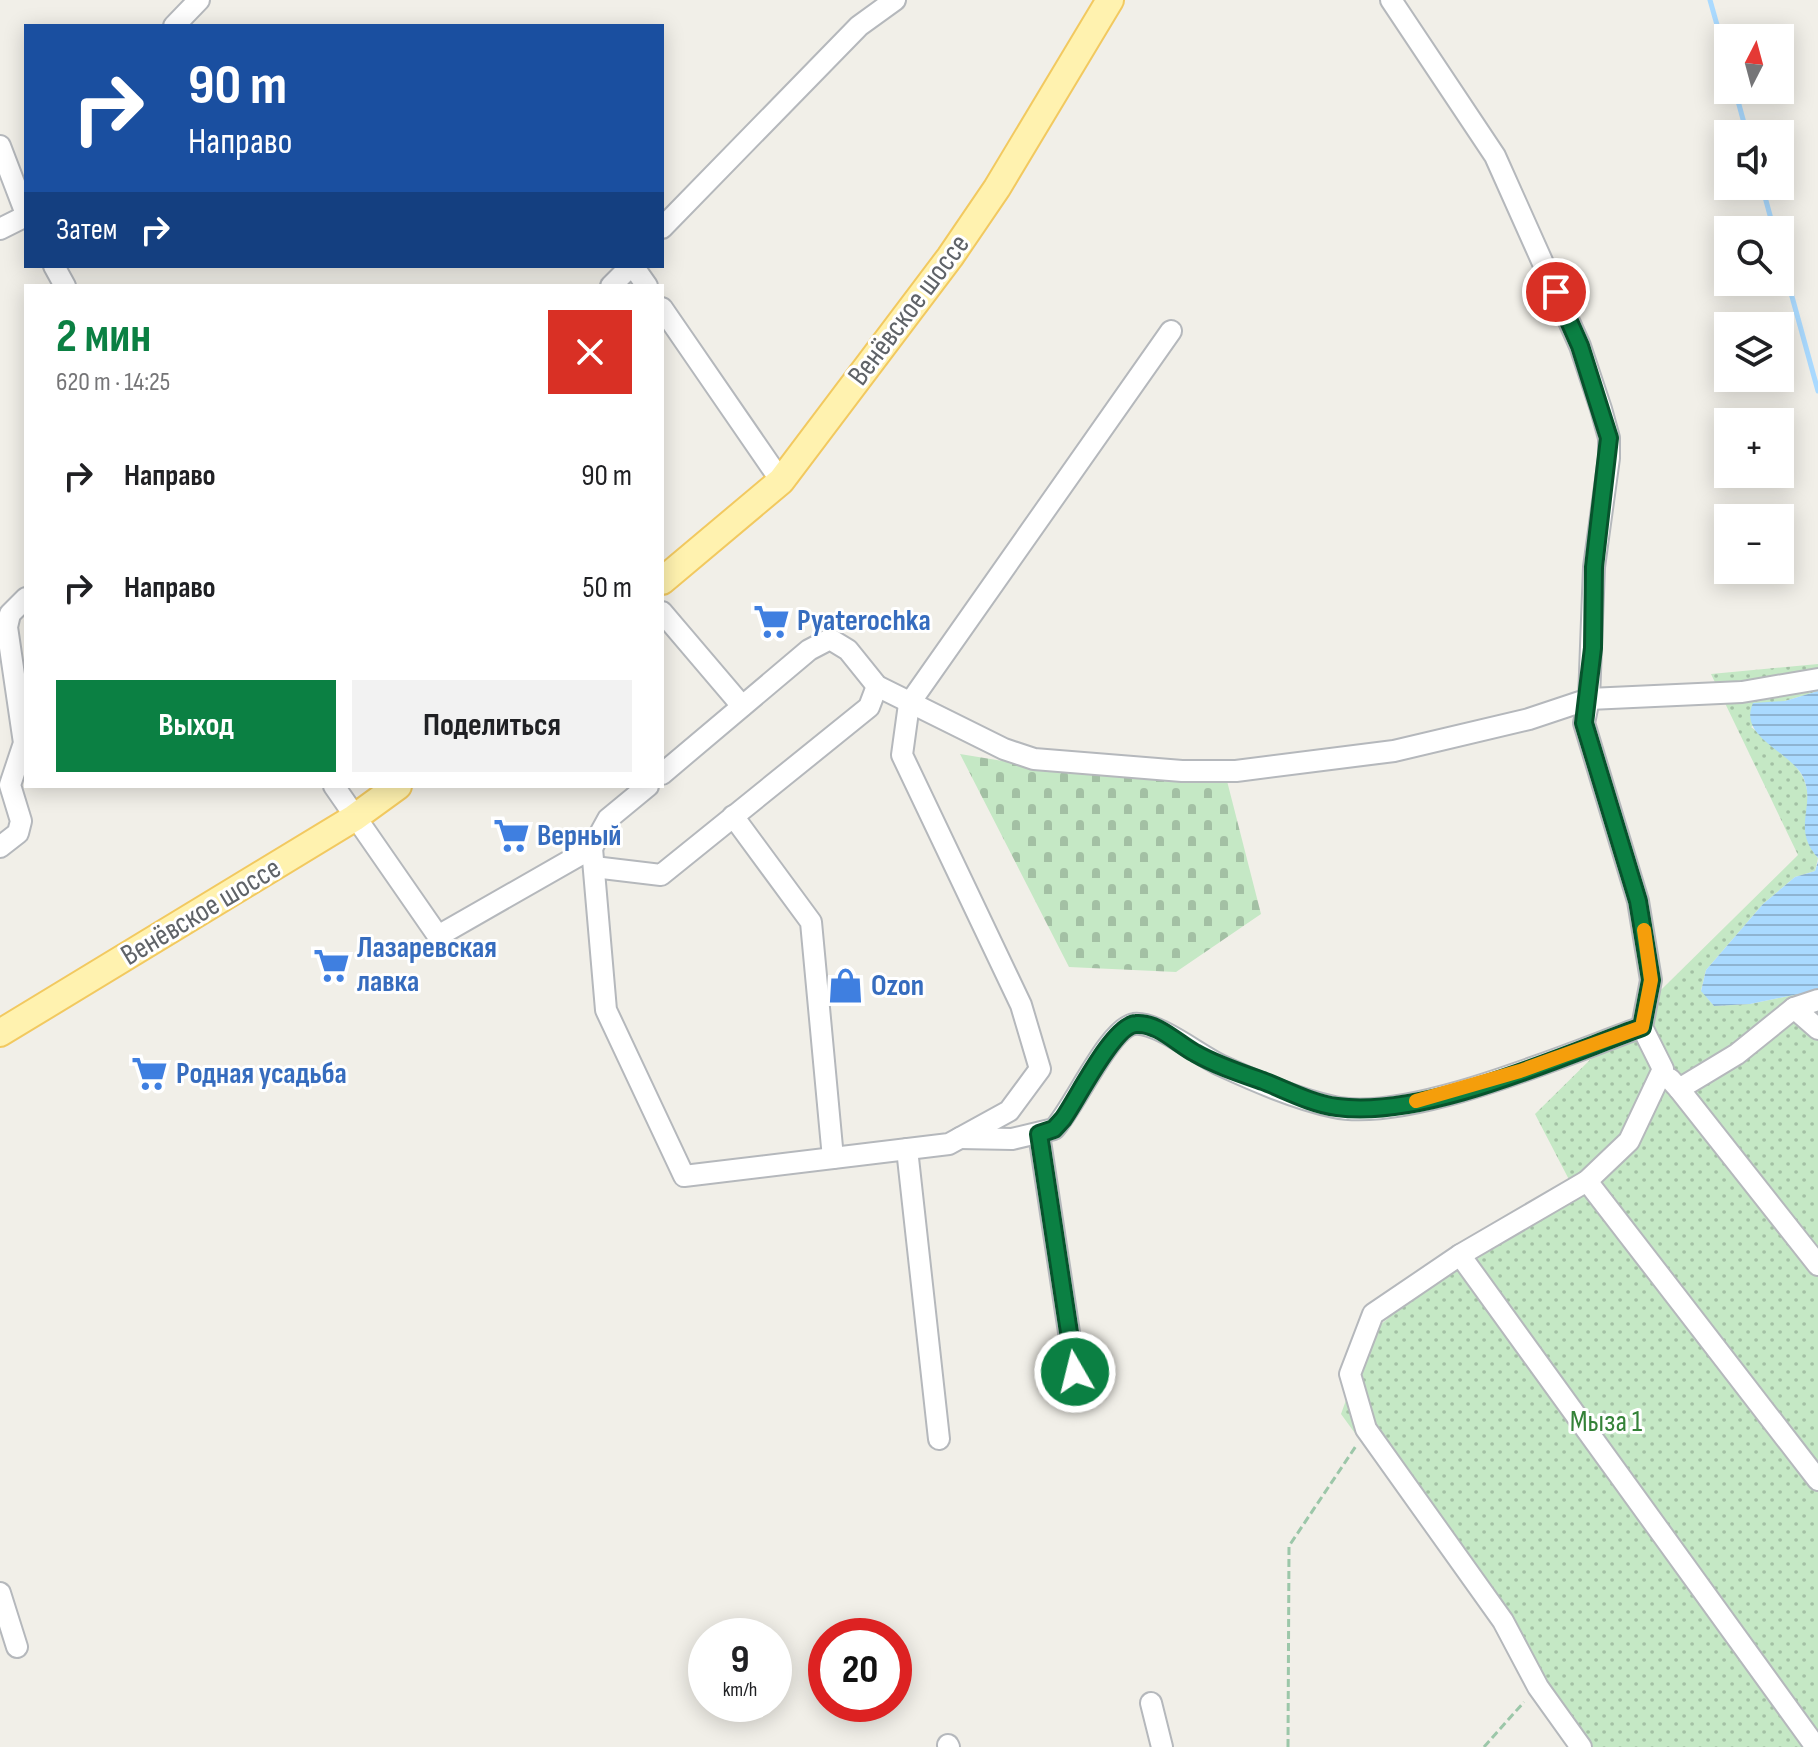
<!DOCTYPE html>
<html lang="ru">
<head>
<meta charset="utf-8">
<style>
	body { margin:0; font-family:"Sofia Sans Condensed",sans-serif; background:#f2f2f2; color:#202124; height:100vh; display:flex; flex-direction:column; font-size:30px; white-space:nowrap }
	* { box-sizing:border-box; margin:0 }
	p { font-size:26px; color:#757577 }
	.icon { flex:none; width:44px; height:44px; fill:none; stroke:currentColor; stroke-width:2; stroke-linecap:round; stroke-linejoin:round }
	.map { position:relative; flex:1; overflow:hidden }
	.drawer { position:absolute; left:24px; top:284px; width:640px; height:504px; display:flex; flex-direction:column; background:#fff; border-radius:0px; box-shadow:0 4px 20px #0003 }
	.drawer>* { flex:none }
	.hud { position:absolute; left:24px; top:24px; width:640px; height:244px; border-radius:0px; box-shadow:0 4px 20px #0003; background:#1a4fa0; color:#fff; overflow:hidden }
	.needle { width:52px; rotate:6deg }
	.controls { position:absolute; left:1714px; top:24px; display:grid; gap:16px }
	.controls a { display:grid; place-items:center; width:80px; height:80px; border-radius:0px; background:#fff; box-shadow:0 4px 20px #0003; font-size:40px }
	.speed { position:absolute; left:688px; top:1618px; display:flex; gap:16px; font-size:40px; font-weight:700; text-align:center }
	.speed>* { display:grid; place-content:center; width:104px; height:104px; border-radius:50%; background:#fff; box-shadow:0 4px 20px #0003; line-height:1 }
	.speed small { font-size:20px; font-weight:400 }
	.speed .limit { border:12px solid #d22; background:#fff; color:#111 }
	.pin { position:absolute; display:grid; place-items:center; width:68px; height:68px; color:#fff; margin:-34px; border:4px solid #fff; border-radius:50%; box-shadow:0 2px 8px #0007 }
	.me { position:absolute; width:88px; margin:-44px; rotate:352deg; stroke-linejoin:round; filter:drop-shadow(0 0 6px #0008) }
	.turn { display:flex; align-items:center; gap:28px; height:168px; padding:0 32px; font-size:36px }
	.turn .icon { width:104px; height:104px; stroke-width:2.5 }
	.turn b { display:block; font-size:56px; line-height:68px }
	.then { display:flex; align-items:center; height:76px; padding:0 32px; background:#0003; gap:16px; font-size:30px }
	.round { display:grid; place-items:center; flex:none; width:84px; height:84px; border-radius:0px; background:#f2f2f2 }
	.headline { display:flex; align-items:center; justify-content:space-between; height:136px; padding:0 32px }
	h1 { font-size:48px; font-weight:700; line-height:60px; color:#0b8043 }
	.primary-button { display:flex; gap:16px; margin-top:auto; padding:16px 32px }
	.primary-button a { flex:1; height:92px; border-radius:0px; background:#0b8043; color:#fff; font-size:32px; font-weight:700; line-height:92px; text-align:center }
	.primary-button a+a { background:#f2f2f2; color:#202124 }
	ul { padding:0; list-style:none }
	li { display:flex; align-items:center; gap:24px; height:112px; padding:0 32px }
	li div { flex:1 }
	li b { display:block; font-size:30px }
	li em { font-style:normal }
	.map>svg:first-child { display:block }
	.grass { fill:url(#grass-dots) }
	.cemetery { fill:url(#cemetery-stones) }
	.water { fill:url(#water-rules) }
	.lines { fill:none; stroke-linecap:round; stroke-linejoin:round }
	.stream { stroke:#aadaff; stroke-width:5 }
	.minor-casing { stroke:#b5b8bc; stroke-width:24 }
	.major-casing { stroke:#f2c960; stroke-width:30 }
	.path { stroke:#9cc7a9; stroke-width:3; stroke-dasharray:8 4; stroke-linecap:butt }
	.minor { stroke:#fff; stroke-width:20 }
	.major { stroke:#fff2af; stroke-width:26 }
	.route-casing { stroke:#07532c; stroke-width:20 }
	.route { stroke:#0b8043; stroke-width:14 }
	.slow { stroke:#f59e0b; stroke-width:14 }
	.labels { text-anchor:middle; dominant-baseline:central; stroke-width:6; stroke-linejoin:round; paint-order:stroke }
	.street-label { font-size:30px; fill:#5f6368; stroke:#fff }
	.shop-label { font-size:30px; font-weight:bold; fill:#366cbe; stroke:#fff; text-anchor:start }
	.park-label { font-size:30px; fill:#348238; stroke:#fff }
</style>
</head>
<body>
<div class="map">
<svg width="1818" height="1747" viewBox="0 0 1818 1747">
	<defs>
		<pattern id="grass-dots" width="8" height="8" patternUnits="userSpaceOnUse" patternTransform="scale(2)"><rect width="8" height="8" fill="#c5e8c5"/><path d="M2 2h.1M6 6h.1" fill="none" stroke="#a3c0a4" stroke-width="1.8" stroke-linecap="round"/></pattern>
		<pattern id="cemetery-stones" width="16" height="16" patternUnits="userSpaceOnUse" patternTransform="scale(2)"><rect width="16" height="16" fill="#c5e8c5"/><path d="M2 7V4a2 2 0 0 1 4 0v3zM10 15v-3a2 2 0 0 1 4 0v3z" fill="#a3c0a4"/></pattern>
		<pattern id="water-rules" width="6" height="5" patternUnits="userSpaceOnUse" patternTransform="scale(2)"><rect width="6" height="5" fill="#aadaff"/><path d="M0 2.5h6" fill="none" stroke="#8eb4d2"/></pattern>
	</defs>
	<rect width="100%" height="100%" fill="#f1efe8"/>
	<path class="grass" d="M 1818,664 L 1818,691 L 1785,701 L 1751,727 C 1767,739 1791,757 1801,774 C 1817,799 1798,835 1818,858 L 1815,871 L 1795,877 L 1763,904 L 1706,970 L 1701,990 L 1714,1006 L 1750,1004 L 1818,990 L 1818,1747 L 1583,1747 L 1341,1414 L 1370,1334 L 1449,1265 L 1578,1197 L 1535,1114 L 1798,855 L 1711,674 Z"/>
	<polygon class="cemetery" points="960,754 1027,765 1226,777 1261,914 1176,972 1069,967"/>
	<g class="water">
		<path d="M 1818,691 L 1818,858 C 1790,827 1818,805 1802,775 C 1787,750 1738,736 1753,703 L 1785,701 Z"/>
		<polygon points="1818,861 1818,990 1750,1004 1714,1006 1701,991 1706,970 1763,904 1795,877 1815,871"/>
	</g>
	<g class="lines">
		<g class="stream">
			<polyline points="1710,0 1728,64"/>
			<polyline points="1735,90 1747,134"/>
			<polyline points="1762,186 1774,230"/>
			<polyline points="1780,253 1818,391"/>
		</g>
		<defs>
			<g id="minor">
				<polyline points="1391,0 1495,156 1580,346 1601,409 1609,438 1609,458 1594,567 1589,699 1584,723 1638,901 1651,980 1642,1027 1663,1069 1629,1141 1587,1181 1460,1255 1373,1314 1350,1374 1366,1429 1503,1621 1538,1687 1581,1747"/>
				<polyline points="174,26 199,0"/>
				<polyline points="0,146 26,214"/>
				<polyline points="662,228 859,26 895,0"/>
				<polyline points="0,229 26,216"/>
				<polyline points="54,266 65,286"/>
				<polyline points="633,266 647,286"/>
				<polyline points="611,286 631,266"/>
				<polyline points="662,308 781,481"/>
				<polyline points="662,612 742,706"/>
				<polyline points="662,774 809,650 830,639 848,650 877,686 1004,749 1034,759 1182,771 1236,771 1394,751 1529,719 1589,699 1742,692 1818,679"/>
				<polyline points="334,786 438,936 592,848 606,1010 684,1176 949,1144 1009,1111 1040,1069 1021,1005 902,755 909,704 1171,331"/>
				<polyline points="733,816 811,922 833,1158"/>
				<polyline points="0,847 18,833 21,821 10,785 24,743 7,627 10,614 26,598"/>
				<polyline points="592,848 608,819 648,786"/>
				<polyline points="594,867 661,875 869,707 877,686"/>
				<polyline points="1794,1008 1818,1000"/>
				<polyline points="1670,1079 1679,1089 1737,1054 1794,1008 1818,1029"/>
				<polyline points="1679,1089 1818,1265"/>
				<polyline points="1039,1134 1075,1372"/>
				<path d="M 960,1138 L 1012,1139 L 1054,1129 C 1074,1108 1109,1028 1134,1024 C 1156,1021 1199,1055 1220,1065 C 1255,1081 1296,1099 1334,1107 C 1409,1123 1567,1054 1642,1027"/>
				<polyline points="907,1149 939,1439"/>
				<polyline points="1587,1181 1818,1480"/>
				<polyline points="1460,1255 1816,1747"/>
				<polyline points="0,1593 17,1647"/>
				<polyline points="1151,1703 1162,1747"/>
				<polyline points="948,1745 949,1747"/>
			</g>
			<g id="major">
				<polyline points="662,581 781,481 950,257 997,188 1110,0"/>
				<polyline points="0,1033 354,818 398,786"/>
			</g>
		</defs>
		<use href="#minor" class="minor-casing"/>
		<use href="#major" class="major-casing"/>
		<g class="path">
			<polyline points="1288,1747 1289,1546 1356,1446"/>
			<polyline points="1484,1747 1524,1702"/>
		</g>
		<use href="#minor" class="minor"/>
		<use href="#major" class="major"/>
	</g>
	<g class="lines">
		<defs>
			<path id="route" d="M 1075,1372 L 1039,1134 L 1054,1129 L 1063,1119 C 1077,1100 1113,1025 1136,1024 C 1157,1022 1178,1044 1195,1053 C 1216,1065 1240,1073 1263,1081 C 1286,1090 1312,1104 1337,1107 C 1424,1119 1559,1057 1642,1027 L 1651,980 L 1638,901 L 1584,723 L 1593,648 L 1594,567 L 1609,438 L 1580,346 L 1556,292"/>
		</defs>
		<use href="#route" class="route-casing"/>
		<use href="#route" class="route"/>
		<polyline class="slow" points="1416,1101 1520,1071 1642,1027 1651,980 1644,930"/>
	</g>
	<defs>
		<symbol id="supermarket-bare" viewBox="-9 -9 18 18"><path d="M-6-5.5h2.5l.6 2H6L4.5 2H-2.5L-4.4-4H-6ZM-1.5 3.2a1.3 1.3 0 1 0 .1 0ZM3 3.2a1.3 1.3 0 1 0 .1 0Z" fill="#3f7fe0" stroke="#fff" stroke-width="2.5" paint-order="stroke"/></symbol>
		<symbol id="shop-bare" viewBox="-9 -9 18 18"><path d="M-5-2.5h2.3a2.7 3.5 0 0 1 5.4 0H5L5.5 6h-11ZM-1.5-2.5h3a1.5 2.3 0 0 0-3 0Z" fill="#3f7fe0" stroke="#fff" stroke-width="2.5" paint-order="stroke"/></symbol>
	</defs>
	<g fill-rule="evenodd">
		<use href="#supermarket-bare" x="746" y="596" width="51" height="51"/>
		<use href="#supermarket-bare" x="486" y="810" width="51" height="51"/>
		<use href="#supermarket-bare" x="306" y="940" width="51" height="51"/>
		<use href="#shop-bare" x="820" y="960" width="51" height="51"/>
		<use href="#supermarket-bare" x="124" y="1048" width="51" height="51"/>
	</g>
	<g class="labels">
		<g class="street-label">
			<text transform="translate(909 310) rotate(-53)">Венёвское шоссе</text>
			<text transform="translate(201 912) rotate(-31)">Венёвское шоссе</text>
		</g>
		<g class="shop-label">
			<text x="797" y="621">Pyaterochka</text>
			<text x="537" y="836">Верный</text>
			<text x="357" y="948">Лазаревская<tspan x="357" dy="34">лавка</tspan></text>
			<text x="871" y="986">Ozon</text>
			<text x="176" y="1074">Родная усадьба</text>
		</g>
		<g class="park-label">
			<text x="1606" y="1422">Мыза 1</text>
		</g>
	</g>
</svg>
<div class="controls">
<a><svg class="needle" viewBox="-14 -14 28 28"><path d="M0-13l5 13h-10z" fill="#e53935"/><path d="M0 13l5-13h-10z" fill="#757577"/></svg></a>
<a><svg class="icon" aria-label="sound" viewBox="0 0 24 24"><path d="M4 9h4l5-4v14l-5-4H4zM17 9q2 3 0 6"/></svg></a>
<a><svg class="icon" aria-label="search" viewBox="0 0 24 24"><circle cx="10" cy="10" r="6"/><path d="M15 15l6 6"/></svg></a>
<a><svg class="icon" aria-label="layers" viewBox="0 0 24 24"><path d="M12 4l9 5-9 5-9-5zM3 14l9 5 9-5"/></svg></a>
<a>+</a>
<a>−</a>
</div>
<div class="speed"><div>9<small>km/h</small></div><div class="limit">20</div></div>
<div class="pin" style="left:1556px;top:292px;background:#d93025"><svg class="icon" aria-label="arrive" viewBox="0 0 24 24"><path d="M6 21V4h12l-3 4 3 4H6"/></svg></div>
<svg class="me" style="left:1075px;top:1372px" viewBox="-20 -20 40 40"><circle r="17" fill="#0b8043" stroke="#fff" stroke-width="3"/><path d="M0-11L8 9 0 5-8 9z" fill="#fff"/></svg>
<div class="hud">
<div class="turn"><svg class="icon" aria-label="right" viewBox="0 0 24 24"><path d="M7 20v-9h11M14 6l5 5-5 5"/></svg><div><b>90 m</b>Направо</div></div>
<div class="then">Затем<svg class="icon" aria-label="right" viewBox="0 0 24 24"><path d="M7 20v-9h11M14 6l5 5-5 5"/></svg></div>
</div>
<section class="drawer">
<div class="headline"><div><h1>2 мин</h1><p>620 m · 14:25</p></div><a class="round" style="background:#d93025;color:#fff"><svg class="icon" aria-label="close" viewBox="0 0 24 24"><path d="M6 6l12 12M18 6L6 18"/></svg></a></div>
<ul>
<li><svg class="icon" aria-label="right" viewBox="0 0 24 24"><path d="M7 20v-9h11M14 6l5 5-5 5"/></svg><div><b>Направо</b></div><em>90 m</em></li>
<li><svg class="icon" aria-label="right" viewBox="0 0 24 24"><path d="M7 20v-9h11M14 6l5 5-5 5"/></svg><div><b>Направо</b></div><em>50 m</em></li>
</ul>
<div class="primary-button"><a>Выход</a><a>Поделиться</a></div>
</section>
</div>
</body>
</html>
